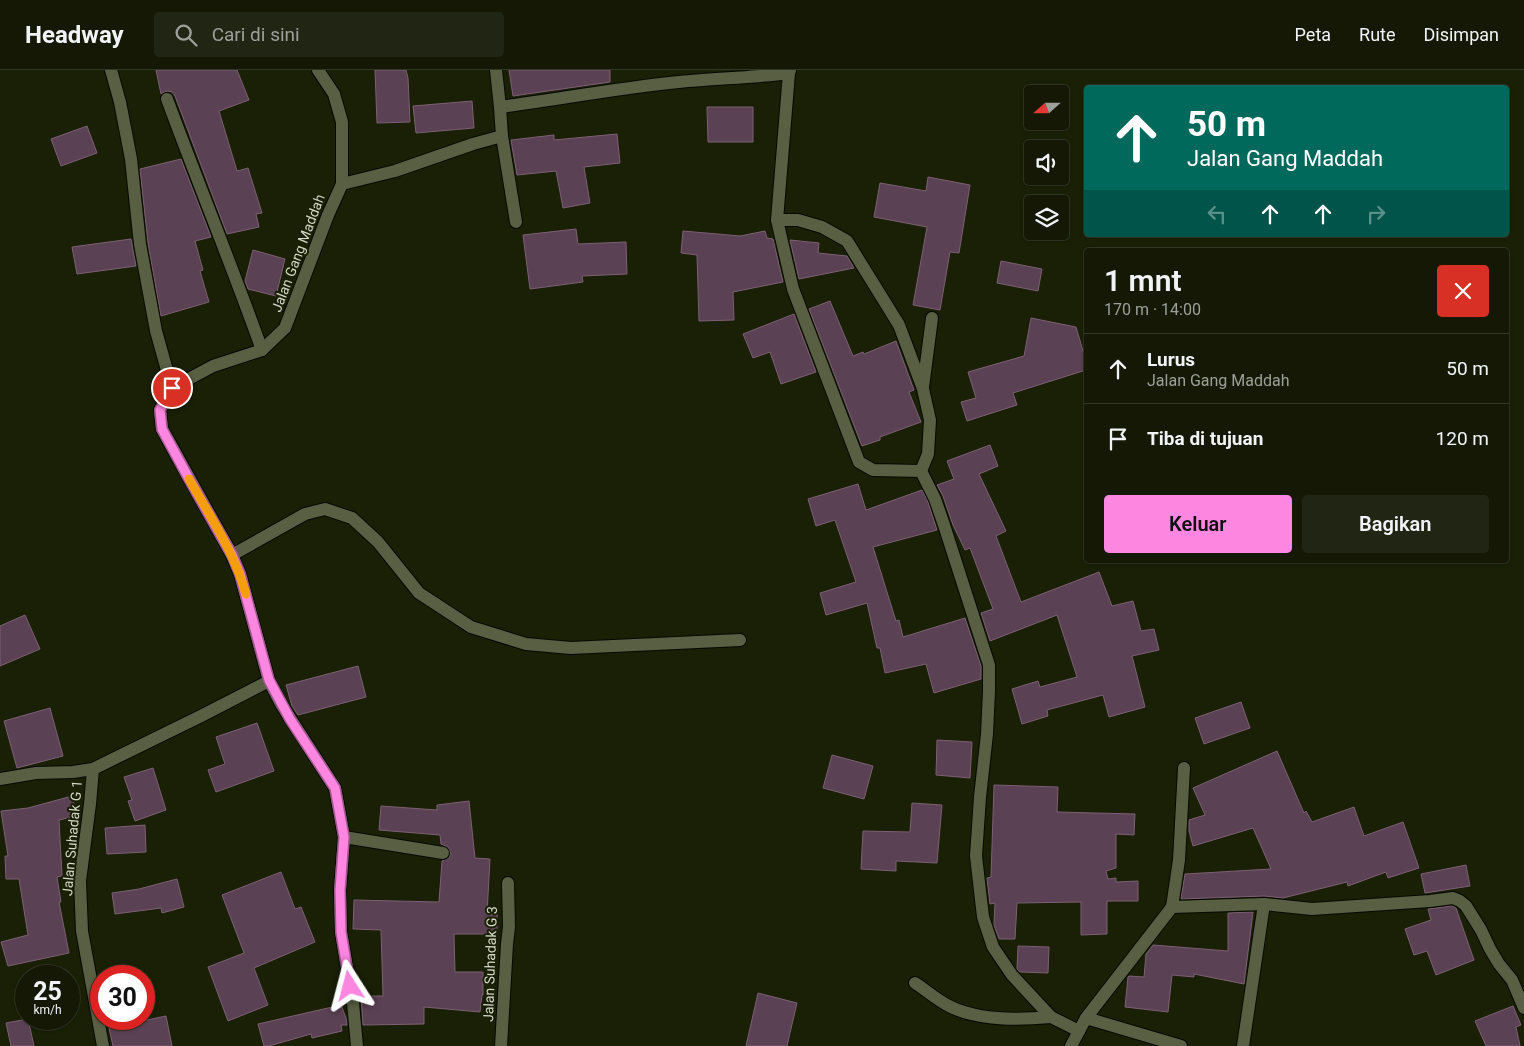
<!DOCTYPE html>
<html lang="id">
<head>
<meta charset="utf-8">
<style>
	body { margin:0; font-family:Roboto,sans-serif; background:#212513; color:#f1f3f6; height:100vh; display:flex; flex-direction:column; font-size:19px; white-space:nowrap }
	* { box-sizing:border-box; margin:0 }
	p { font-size:16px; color:#9da09a }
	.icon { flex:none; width:28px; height:28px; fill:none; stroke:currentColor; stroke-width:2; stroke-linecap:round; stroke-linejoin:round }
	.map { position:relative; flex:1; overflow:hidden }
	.drawer { position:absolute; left:1084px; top:178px; width:425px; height:315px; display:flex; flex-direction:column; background:#141804; border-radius:5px; box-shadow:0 1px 4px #0004,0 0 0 1px #333726 }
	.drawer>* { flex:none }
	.top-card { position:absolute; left:1084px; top:15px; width:425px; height:152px; border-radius:5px; box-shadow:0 1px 4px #0004,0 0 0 1px #333726; background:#00695c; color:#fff; overflow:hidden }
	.needle { width:32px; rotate:249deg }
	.buttons { position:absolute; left:1024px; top:15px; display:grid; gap:10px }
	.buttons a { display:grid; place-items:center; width:45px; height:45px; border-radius:5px; background:#141804; box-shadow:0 1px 4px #0004,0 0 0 1px #333726; font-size:25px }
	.speed { position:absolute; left:15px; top:895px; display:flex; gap:10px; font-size:25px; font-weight:700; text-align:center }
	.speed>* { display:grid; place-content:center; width:65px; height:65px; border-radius:50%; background:#141804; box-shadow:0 1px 4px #0004,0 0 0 1px #333726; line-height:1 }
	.speed small { font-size:12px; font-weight:400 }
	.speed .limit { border:8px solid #d22; background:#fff; color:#111 }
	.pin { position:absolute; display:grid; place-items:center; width:42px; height:42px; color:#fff; margin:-21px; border:2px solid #fff; border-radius:50%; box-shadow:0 1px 5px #0007 }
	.me { position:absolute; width:55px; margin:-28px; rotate:351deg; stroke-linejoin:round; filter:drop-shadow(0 0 4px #0008) }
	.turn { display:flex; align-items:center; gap:18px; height:105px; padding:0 20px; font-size:22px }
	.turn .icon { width:65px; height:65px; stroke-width:2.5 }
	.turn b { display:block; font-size:35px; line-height:42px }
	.lanes { display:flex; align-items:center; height:48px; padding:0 20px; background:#0003; justify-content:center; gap:25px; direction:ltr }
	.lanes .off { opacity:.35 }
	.round { display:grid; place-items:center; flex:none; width:52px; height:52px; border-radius:5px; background:#212513 }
	.head { display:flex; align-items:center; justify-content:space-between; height:85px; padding:0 20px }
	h1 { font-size:30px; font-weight:600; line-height:38px }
	.primary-button { display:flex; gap:10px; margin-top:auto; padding:10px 20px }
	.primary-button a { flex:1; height:58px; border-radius:5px; background:#fd86e1; color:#111; font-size:20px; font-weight:600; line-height:58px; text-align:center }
	.primary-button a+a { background:#212513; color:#f1f3f6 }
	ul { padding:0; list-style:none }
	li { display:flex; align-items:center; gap:15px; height:70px; padding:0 20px; border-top:1px solid #333726 }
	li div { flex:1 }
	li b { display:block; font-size:19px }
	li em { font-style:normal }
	header { display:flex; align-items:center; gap:30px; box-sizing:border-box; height:70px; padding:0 25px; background:#141804; border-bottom:1px solid #333726 }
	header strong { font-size:24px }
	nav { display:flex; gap:28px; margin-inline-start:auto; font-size:18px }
	.search { width:350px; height:45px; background:#212513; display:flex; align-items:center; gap:12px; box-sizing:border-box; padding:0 18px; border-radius:5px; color:#9da09a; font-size:19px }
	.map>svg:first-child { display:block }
	.building { fill:#5b4154; stroke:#7c6074 }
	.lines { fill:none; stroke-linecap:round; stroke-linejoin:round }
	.minor-casing { stroke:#060900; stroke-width:14 }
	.minor { stroke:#585f42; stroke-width:12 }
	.route-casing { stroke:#a45792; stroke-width:12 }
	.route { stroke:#fd86e1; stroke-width:9 }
	.slow { stroke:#f59e0b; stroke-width:9 }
	.labels { text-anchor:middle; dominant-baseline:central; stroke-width:4; stroke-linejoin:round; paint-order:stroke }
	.street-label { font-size:14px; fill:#d3d8c7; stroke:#1a2005 }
</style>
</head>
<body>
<header>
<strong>Headway</strong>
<div class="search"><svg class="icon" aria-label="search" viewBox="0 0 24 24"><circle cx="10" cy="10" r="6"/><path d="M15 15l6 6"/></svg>Cari di sini</div>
<nav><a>Peta</a><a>Rute</a><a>Disimpan</a></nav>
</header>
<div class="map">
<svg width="1524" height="976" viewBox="0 0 1524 976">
	<rect width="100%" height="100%" fill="#1a2005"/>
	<g class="building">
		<polygon points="156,0 237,0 249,30 219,41 237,101 248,98 262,143 256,144 259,157 227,164 175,26 172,22 168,21 164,22 161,24"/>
		<polygon points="375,0 406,0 408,8 410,52 377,53"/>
		<polygon points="509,0 610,0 610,12 513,26"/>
		<polygon points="472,31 474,58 416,63 413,36"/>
		<polygon points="707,37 753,37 753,72 708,72"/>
		<polygon points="87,56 97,83 61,96 51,69"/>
		<polygon points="617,64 620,93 584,97 590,133 563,138 556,101 517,105 511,70 554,65 554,70"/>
		<polygon points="181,89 211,167 195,171 203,200 200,201 209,232 161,246 148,173 140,99"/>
		<polygon points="928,107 970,115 959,183 950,182 940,240 913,235 927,157 874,147 880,113 926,121"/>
		<polygon points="576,159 578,174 626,172 627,204 582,206 583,212 530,219 523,165"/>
		<polygon points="683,161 740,166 765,161 767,168 773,169 783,212 733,222 734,250 699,251 697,185 681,183"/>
		<polygon points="131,169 136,196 77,204 72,177"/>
		<polygon points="790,170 819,173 818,183 847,186 854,198 799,209"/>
		<polygon points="253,180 285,189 276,226 248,219 245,211"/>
		<polygon points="1001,191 1042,199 1038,221 997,213"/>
		<polygon points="830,231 853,286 863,282 864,284 896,271 914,320 909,322 921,352 880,367 880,370 862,376 809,239"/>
		<polygon points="794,244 816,302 781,314 770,282 753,288 743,264"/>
		<polygon points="1031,248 1076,257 1086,291 1086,300 1013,323 1017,335 967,351 961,332 976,328 968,302 1024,286"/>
		<polygon points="990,375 998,396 979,404 1006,461 996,466 1021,532 1099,502 1112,536 1133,531 1141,561 1154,559 1159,580 1132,586 1145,637 1109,647 1103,625 1047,640 1048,646 1022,654 1012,619 1038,611 1040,617 1077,607 1057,545 990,571 981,543 993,539 970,478 965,480 953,455 943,426 937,415 954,409 947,391"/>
		<polygon points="858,414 866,440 922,420 928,432 937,460 873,477 896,551 899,550 903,567 965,548 981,596 981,609 934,623 926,594 885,603 880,578 877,578 867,533 826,545 820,523 856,512 835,450 816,456 808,429"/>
		<polygon points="25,545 40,579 0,596 0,556"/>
		<polygon points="358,596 366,627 298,645 292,636 286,615"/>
		<polygon points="1241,632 1250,658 1204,674 1195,648"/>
		<polygon points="50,638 63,686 17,698 4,651"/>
		<polygon points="257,653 274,701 216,722 208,700 225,694 216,667"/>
		<polygon points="937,670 972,672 970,708 936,705"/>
		<polygon points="1277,681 1304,743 1306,741 1312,752 1354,737 1364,766 1403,752 1419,798 1388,808 1386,802 1348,816 1347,812 1283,828 1264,826 1181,829 1185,804 1271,799 1253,758 1193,776 1189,761 1189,750 1205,745 1193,718"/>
		<polygon points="832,685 873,696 864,729 823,718"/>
		<polygon points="153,698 166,740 135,751 128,731 132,730 124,707"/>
		<polygon points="994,715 1058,717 1057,742 1135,744 1134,765 1116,764 1116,798 1106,801 1108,809 1116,808 1116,812 1138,811 1138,831 1107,831 1107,864 1081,865 1081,832 1017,833 1015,869 999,869 994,855 995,833 990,834 987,808 991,807"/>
		<polygon points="72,726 77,746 59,750 62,806 57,807 61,832 59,832 69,883 8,896 1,872 28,865 19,809 6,809 5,786 8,786 1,741 28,738"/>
		<polygon points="469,731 475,788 490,789 487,844 497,844 497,864 454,864 455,902 483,902 483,925 482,925 480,942 424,937 424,954 363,955 361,926 383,926 381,860 353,859 354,830 439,832 442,791 449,788 451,784 448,777 441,774 440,765 379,760 381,736 437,740 437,735"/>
		<polygon points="912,733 942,735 937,793 896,791 896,801 861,799 863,761 910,762"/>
		<polygon points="145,755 146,782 107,784 105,758"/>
		<polygon points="1466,795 1470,816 1425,823 1421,804"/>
		<polygon points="281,802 295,839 301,837 315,872 254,898 268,935 228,951 208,897 244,883 222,825"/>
		<polygon points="177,809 184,837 162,843 161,838 115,844 112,823 139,819"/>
		<polygon points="1452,836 1456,838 1474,890 1436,905 1427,881 1414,885 1405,859 1431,850 1428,839"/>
		<polygon points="1253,842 1244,914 1194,904 1194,907 1172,905 1168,942 1125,937 1128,907 1129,906 1144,907 1146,884 1153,875 1228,881 1228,843"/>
		<polygon points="1018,876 1049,877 1048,903 1020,902 1017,899"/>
		<polygon points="758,923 797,933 787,976 746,976"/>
		<polygon points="341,935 346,948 347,955 341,955 342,961 312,968 311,964 269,976 264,976 258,954"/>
		<polygon points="1513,936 1521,955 1516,957 1520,976 1486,976 1475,951"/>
		<polygon points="166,946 172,976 113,976 109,958"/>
		<polygon points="28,949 34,976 11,976 6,953"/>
	</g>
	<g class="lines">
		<defs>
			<g id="minor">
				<polyline points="111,0 120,32 131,89 140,174 156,261 172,318"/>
				<polyline points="318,0 334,24 342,52 342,114 328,145 285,258 262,280 213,296 172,318 160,340 162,359 232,485 240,504 269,611 281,634 335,718 344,767 340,820 341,862 353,933 357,976"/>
				<polyline points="789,3 777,150 793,219 859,392 873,400 921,401 935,429 944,455 989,595 989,621 987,664 980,727 976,786 983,847 993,877 1012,905 1051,947 1079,961"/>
				<path d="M 167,29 C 198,113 232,196 262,280"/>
				<path d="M 500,37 C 560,29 619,18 679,12 C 715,8 752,8 789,3 L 790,0"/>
				<polyline points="502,66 516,152"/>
				<polyline points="342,114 395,101 473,74 502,66 500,37 496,0"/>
				<polyline points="777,150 798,150 822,157 847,171 899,255 923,319 930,350 928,384 921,401"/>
				<polyline points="923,317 932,248"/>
				<polyline points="232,485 305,444 325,439 352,448 378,472 419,523 471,557 526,574 571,578 740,570"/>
				<polyline points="93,699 90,734 80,811 82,861 103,976"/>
				<polyline points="0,709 36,703 73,702 93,699 201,646 269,611"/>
				<polyline points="344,767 443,783"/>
				<polyline points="1172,837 1264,834 1312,839 1430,831 1453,828 1460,831 1466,836 1481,860 1490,879 1499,894 1512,910 1524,938"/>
				<path d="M 915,913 C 926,920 938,931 951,937 C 980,951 1020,950 1051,947"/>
				<polyline points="1086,948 1181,976"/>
				<polyline points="501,976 507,874 509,857 508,813"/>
				<polyline points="1071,976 1086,948 1172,837 1179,790 1184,698"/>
				<polyline points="1243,976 1264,834"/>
			</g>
		</defs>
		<use href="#minor" class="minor-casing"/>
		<use href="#minor" class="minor"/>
	</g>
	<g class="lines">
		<defs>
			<polyline id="route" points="172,318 160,340 162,359 188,407 232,485 240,504 269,610 290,649 335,718 344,767 340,820 341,862 350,916"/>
		</defs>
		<use href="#route" class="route-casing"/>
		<use href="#route" class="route"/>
		<path class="slow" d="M 189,409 C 210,446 234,482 246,524"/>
	</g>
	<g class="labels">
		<g class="street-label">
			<text transform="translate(298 183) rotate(-69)">Jalan Gang Maddah</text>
			<text transform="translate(72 768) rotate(-85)">Jalan Suhadak G 1</text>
			<text transform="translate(490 894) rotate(-88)">Jalan Suhadak G 3</text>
		</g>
	</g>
</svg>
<div class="buttons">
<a><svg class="needle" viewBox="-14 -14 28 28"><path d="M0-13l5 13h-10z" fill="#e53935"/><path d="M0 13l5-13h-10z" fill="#9da09a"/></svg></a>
<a><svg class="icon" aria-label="sound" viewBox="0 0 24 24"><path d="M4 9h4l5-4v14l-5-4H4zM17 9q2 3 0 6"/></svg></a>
<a><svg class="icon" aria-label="layers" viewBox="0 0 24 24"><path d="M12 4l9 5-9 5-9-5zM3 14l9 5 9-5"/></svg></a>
</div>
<div class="speed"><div>25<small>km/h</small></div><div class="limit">30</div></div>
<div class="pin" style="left:172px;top:318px;background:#d93025"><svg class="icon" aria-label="arrive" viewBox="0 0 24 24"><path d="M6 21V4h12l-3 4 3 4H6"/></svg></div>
<svg class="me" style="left:350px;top:916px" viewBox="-20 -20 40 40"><path d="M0-17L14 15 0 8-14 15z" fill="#fd86e1" stroke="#fff" stroke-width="4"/></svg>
<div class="top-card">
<div class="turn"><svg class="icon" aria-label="ahead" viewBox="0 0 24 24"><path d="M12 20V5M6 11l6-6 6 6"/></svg><div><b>50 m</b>Jalan Gang Maddah</div></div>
<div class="lanes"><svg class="icon off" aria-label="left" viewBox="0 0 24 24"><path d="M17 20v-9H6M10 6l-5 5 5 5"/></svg><svg class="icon" aria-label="ahead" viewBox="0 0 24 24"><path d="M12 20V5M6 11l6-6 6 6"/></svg><svg class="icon" aria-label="ahead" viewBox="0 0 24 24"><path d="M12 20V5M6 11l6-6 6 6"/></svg><svg class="icon off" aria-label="right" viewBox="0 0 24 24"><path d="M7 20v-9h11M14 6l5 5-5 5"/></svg></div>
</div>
<section class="drawer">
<div class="head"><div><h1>1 mnt</h1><p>170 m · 14:00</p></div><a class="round" style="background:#d93025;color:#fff"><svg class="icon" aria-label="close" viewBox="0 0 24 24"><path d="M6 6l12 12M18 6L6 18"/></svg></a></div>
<ul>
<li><svg class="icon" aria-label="ahead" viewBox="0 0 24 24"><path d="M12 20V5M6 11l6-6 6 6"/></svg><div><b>Lurus</b><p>Jalan Gang Maddah</p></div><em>50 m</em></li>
<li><svg class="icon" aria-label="arrive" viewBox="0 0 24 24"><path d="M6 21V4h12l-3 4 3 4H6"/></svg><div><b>Tiba di tujuan</b></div><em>120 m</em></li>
</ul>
<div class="primary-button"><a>Keluar</a><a>Bagikan</a></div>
</section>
</div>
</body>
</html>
